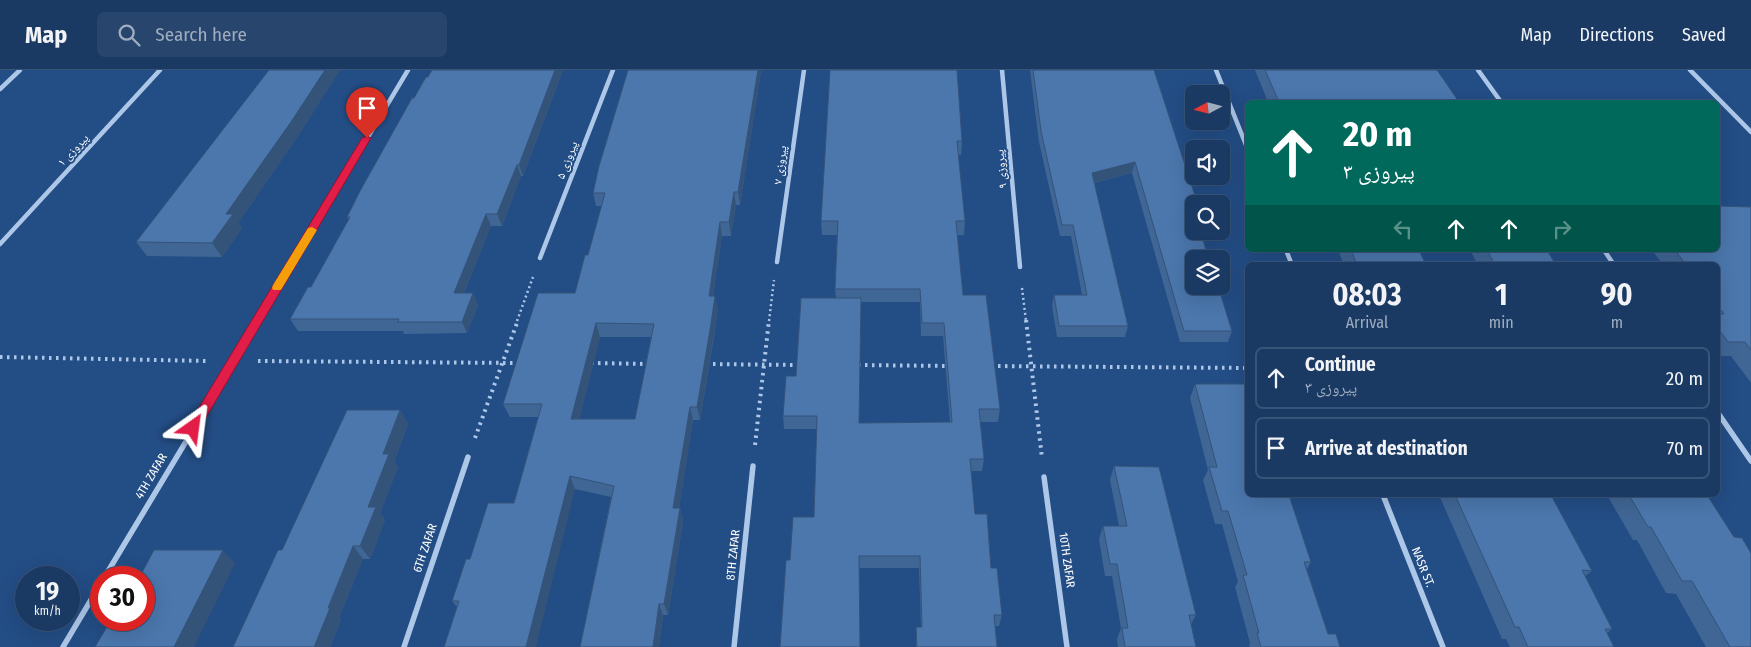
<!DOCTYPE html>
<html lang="en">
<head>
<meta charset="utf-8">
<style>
	body { margin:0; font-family:"Fira Sans Condensed","Noto Naskh Arabic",sans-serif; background:#27456d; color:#f1f3f6; height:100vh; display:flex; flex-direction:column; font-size:19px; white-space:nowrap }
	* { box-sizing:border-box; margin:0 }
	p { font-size:16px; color:#9fadbf }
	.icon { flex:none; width:28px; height:28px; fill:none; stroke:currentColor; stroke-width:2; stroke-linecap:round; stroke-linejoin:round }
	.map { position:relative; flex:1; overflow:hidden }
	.details { position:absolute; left:1245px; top:192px; width:475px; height:235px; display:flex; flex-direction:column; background:#1a3a64; border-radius:8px; box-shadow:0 5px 20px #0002,0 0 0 1px #385478 }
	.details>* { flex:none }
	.guide { position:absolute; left:1245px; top:30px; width:475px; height:152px; border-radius:8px; box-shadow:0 5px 20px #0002,0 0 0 1px #385478; background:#00695c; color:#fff; overflow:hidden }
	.needle { width:32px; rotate:263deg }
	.fabs { position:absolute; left:1185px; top:15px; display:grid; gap:10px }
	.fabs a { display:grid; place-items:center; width:45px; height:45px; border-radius:8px; background:#1a3a64; box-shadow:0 5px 20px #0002,0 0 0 1px #385478; font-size:25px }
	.speed { position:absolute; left:15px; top:496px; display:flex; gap:10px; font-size:25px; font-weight:700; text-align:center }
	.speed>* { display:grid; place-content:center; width:65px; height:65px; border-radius:50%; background:#1a3a64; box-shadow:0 5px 20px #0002,0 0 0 1px #385478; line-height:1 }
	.speed small { font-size:12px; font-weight:400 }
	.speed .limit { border:8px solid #d22; background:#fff; color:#111 }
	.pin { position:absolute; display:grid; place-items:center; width:42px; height:42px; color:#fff; margin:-51px -21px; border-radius:50% 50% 50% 0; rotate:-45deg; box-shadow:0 0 5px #0007 }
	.pin .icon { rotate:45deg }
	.me { position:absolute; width:55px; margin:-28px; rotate:31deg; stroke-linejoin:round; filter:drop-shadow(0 0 4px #0008) }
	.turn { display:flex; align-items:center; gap:18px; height:105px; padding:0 15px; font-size:22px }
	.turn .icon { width:65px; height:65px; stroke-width:2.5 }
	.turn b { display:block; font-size:35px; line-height:42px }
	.lanes { display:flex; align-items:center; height:48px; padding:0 15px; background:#0003; justify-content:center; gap:25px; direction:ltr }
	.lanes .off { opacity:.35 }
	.eta { display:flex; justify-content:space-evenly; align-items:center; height:85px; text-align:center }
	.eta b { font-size:30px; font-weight:700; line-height:35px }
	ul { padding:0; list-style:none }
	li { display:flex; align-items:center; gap:15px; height:62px; margin:0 10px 8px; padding:0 5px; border:2px solid #385478; border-radius:8px }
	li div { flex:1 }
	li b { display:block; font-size:19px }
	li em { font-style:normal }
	header { display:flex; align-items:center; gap:30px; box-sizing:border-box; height:70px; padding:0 25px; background:#1a3a64; border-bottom:1px solid #385478 }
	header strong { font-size:24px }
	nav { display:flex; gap:28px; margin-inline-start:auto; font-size:18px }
	.search { width:350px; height:45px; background:#27456d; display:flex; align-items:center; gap:12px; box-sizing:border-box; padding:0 18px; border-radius:8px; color:#9fadbf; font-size:19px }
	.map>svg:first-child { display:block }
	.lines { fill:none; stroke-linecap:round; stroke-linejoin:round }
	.path-far1 { stroke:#adc7e8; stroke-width:2.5; stroke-dasharray:2 3; stroke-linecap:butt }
	.path { stroke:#adc7e8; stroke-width:4; stroke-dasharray:2.5 4.5; stroke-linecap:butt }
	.minor-far1 { stroke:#adc7e8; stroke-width:4.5 }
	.minor { stroke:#adc7e8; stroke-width:5.5 }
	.wall { fill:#406695; fill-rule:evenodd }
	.shaded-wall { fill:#345379 }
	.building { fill:#4b77ad; stroke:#345379; fill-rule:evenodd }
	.route { fill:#e11d48; stroke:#92132f }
	.slow { fill:#f59e0b }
	.labels { text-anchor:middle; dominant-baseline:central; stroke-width:4; stroke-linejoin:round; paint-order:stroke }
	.street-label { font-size:12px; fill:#fff; stroke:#234d85 }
</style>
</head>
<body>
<header>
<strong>Map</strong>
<div class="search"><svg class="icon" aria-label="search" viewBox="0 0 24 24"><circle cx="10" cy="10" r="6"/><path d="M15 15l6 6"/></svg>Search here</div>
<nav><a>Map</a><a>Directions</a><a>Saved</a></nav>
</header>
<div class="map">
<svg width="1751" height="577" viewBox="0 0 1751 577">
	<rect width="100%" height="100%" fill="#234d85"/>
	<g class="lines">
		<g class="path-far1">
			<polyline points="1022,218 1026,251"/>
			<polyline points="517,251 533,207"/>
			<polyline points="769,251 774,210"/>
		</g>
		<g class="path">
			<polyline points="1026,250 1042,388"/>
			<polyline points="0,287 209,291"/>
			<polyline points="258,291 519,293"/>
			<polyline points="591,293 649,294"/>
			<polyline points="706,294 799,295"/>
			<polyline points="858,295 949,296"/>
			<polyline points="991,296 1248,298"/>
			<polyline points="475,368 518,250"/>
			<polyline points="755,375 769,250"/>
		</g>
		<g class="minor-far1">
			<polyline points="1002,0 1020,197"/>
			<polyline points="1216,0 1248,80"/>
			<polyline points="1478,0 1501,32"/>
			<polyline points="1690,0 1751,62"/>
			<polyline points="0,19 20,0"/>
			<polyline points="0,174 160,0"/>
			<polyline points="1286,180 1292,195"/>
			<polyline points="1604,180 1614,195"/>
			<polyline points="540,188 613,0"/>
			<polyline points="777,192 804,0"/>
			<polyline points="258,251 408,0"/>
		</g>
		<g class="minor">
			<polyline points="1718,343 1751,391"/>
			<polyline points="1044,407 1067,577"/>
			<polyline points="1383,425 1443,577"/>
			<polyline points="104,508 259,250"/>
			<polyline points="63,577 101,513"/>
			<polyline points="404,577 468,387"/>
			<polyline points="734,577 753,396"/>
		</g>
	</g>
	<g class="wall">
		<polygon points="269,0 340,0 298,66 238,153 242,158 222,187 147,186 136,172"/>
		<polygon points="432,0 563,0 523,106 521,106 502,156 491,156 464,223 473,223 478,235 467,263 404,264 403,261 298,261 290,249 311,217 349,150 347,147 414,28"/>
		<path d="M 830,0 L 962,71 L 961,85 L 958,85 L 965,151 L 964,165 L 957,165 L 963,225 L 1000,339 L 998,352 L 980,352 L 984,389 L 982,401 L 971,401 L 975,444 L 991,498 L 1002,545 L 999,556 L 995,556 L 997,577 L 916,577 L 916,557 L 921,557 L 919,498 L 859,498 L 790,490 L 814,447 L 817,359 L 784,359 L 783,346 L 796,306 L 836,228 L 835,219 L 837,165 L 822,165 L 821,151 ZM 861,232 L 920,232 L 921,266 L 943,266 L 950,352 L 859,353 Z"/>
		<polygon points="1030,0 1154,0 1196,129 1194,134 1193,138 1232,261 1228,272 1180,272 1132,103 1094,113 1128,256 1125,267 1057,267 1052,236 1054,225 1082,225 1071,166 1060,166 1039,72"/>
		<polygon points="1255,0 1437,0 1459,32 1268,32"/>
		<path d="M 761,2 L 740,135 L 736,135 L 731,166 L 722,166 L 713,226 L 718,239 L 714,267 L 700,350 L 693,350 L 679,438 L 680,438 L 683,451 L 668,545 L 663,545 L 659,577 L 580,577 L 611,427 L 575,419 L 457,537 L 452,531 L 470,489 L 514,433 L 538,347 L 510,347 L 503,334 L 575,223 L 588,185 L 602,136 L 596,136 L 593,123 ZM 600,267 L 651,267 L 635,349 L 579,349 Z"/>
		<polygon points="1751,137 1751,313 1731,286 1718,286 1718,195 1663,195 1652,180 1718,180"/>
		<polygon points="1338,180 1419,180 1426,195 1344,195"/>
		<polygon points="1470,180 1547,180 1556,195 1478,195"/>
		<polygon points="1195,314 1311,492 1307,499 1328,564 1340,577 1250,577 1249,575 1250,573 1235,517 1238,512 1222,454 1215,454 1203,410 1208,400 1190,328"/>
		<polygon points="400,340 408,354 394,392 398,397 380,443 385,450 370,489 363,489 339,548 341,550 330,577 233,577 282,480"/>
		<polygon points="1114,396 1196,545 1191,554 1196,577 1118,577 1117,569 1121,558 1112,506 1105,506 1099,469 1103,456 1119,456 1110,410"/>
		<polygon points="1439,425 1551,425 1592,501 1585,506 1612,559 1607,563 1614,577 1510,577 1506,569 1502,569"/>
		<polygon points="1607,425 1707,425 1734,467 1751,577 1706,577 1676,524 1666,523 1637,470 1633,470"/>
	</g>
	<g class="shaded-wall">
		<polygon points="325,0 340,0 298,66 238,153 242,158 222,187 212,173 226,144"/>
		<polygon points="555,0 563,0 523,106 519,95"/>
		<polygon points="758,0 761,0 761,2 740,135 738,122"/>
		<polygon points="1135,92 1132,103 1089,114 1092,103"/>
		<polygon points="517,95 521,106 502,156 497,144"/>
		<polygon points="734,122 736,135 731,166 729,152"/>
		<polygon points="486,144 491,156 459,235 454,223"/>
		<polygon points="720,152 722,166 711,239 709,226"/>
		<polygon points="473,223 478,235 467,263 462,252"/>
		<polygon points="715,226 718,239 700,350 697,337"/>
		<polygon points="861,228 861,241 859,365 859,353"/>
		<polygon points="596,253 600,267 576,363 571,349"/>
		<polygon points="690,337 693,350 677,451 673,438"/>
		<polygon points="400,340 408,354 394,392 398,397 380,443 385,450 370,489 360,476 368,437 383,384"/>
		<polygon points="570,406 575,419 536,577 526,577"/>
		<polygon points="680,438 683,451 668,545 664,534"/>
		<polygon points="353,476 363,489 339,548 341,550 330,577 314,577 328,538"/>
		<polygon points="223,480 235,493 194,577 174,577"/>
		<polygon points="659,534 663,545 659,577 653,577"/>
	</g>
	<g class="building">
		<polygon points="269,0 325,0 291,52 226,144 233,144 212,173 136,172"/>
		<polygon points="432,0 555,0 519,95 517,95 497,144 486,144 454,223 473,223 462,252 398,252 399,249 290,249 308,217 311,217 350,147 347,147 360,121 412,28 414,28 426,7 428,7"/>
		<path d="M 628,0 L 758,0 L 738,122 L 734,122 L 729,152 L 720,152 L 709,226 L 715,226 L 711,254 L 697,337 L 690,337 L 673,438 L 680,438 L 664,534 L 659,534 L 653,577 L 580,577 L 614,416 L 570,406 L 526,577 L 444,577 L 459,531 L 452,531 L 466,489 L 470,489 L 488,433 L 514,433 L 542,334 L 503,334 L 538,223 L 575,223 L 585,185 L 588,185 L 605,123 L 593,123 L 599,96 ZM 596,253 L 654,254 L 635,349 L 571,349 Z"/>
		<polygon points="830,0 957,0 962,71 957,71 965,151 956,151 963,225 986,225 1000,339 979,339 984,389 970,389 975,444 987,444 991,498 997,498 1002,545 994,545 997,577 917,577 916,557 922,557 920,486 859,486 860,577 780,577 786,490 790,490 793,447 814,447 817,346 783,346 786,306 796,306 801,228 861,228 859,353 952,352 944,253 922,253 920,219 835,219 838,151 821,151"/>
		<polygon points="1033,0 1154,0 1196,129 1190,129 1194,141 1194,161 1200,161 1209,189 1194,189 1194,216 1218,216 1232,261 1184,261 1135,92 1092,103 1128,256 1059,256 1054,225 1087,225 1073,155 1062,155 1041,61"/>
		<polygon points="1265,0 1437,0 1459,32 1279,32"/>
		<polygon points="1718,136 1751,137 1751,280 1745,272 1728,272 1718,258 1718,244 1724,244 1718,236 1718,195 1686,195 1675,180 1718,180"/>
		<polygon points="1351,180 1419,180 1426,195 1357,195"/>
		<polygon points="1487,180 1547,180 1556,195 1495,195"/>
		<polygon points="1195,314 1248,314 1248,425 1289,425 1311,492 1304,492 1328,564 1336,564 1340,577 1261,577 1257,563 1259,563 1243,505 1247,505 1228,441 1222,441 1209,397 1217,397"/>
		<polygon points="347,340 400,340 383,384 389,384 368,437 376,437 360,476 353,476 328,538 330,538 314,577 233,577 278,480 282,480"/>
		<polygon points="1114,396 1159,397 1196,545 1189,545 1196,577 1125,577 1122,558 1128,558 1117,494 1110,494 1103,456 1127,456"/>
		<polygon points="1455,425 1551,425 1592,501 1582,500 1612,559 1605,559 1614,577 1528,577 1519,557 1515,557"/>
		<polygon points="1629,425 1707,425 1734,467 1742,468 1751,483 1751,577 1730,577 1692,511 1682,511 1651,457 1648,457"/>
		<polygon points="154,480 223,480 174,577 95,577 111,550 144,550 144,508 139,508"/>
	</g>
	<polygon class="route" points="367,66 371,68 198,361 189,361 187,358 189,354 362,68"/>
	<polygon class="slow" points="312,157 317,160 281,220 273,220 272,218 273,215 308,158"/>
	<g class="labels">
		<g class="street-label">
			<text transform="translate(73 80) rotate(-47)">پیروزی ۱</text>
			<text transform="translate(567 90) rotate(-69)">پیروزی ۵</text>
			<text transform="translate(780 95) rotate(-82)">پیروزی ۷</text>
			<text transform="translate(1001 99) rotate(-95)">پیروزی ۹</text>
			<text transform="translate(151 406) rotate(-59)">4TH ZAFAR</text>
			<text transform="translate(425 478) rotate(-71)">6TH ZAFAR</text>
			<text transform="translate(733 485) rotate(-84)">8TH ZAFAR</text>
			<text transform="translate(1067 490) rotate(82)">10TH ZAFAR</text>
			<text transform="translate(1423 497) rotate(68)">NASR ST.</text>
		</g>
	</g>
</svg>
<div class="fabs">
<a><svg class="needle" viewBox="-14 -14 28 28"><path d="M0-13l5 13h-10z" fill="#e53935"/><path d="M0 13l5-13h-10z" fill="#9fadbf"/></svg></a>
<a><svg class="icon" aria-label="sound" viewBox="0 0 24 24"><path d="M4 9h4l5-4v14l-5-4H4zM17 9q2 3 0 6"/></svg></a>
<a><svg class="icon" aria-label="search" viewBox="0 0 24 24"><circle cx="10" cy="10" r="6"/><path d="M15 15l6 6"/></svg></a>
<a><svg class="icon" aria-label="layers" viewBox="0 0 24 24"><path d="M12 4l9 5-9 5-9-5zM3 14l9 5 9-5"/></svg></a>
</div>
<div class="speed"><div>19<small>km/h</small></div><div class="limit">30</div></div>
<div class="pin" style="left:367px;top:68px;background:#d93025"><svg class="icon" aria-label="arrive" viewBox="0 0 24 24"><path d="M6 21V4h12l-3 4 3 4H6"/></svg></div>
<svg class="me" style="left:193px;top:358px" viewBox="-20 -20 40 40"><path d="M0-17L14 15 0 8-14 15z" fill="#e11d48" stroke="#fff" stroke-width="4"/></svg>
<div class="guide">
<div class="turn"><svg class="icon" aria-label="ahead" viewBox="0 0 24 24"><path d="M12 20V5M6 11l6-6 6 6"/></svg><div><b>20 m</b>پیروزی ۳</div></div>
<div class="lanes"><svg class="icon off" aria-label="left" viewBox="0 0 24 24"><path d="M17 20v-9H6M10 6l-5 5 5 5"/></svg><svg class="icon" aria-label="ahead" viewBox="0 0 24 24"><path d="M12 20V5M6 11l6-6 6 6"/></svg><svg class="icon" aria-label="ahead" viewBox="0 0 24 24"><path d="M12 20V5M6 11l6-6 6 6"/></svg><svg class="icon off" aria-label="right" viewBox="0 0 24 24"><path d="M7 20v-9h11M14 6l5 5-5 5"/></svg></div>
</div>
<section class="details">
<div class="eta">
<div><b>08:03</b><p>Arrival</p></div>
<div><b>1</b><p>min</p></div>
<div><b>90</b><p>m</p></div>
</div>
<ul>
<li><svg class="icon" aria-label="ahead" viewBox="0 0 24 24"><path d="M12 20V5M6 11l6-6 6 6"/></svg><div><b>Continue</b><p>پیروزی ۳</p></div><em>20 m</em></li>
<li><svg class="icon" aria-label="arrive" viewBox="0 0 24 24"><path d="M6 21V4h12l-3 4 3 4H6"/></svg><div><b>Arrive at destination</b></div><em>70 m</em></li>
</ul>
</section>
</div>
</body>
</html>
